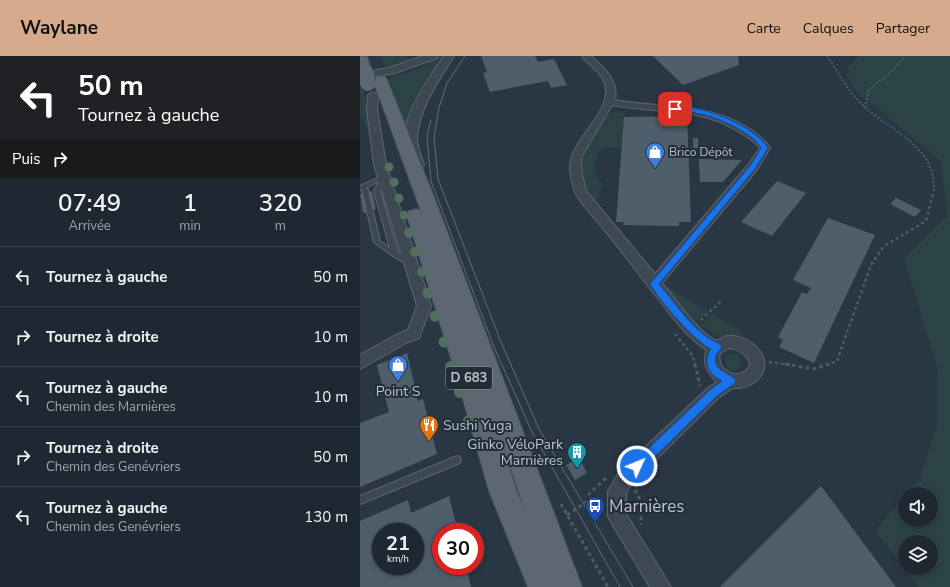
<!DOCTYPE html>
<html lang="fr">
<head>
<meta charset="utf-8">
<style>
	body { margin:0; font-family:"Nunito Sans",sans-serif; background:#27303a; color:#f1f3f6; height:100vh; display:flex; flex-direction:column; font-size:15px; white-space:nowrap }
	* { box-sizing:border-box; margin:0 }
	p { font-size:13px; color:#a1a6ac }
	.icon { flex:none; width:22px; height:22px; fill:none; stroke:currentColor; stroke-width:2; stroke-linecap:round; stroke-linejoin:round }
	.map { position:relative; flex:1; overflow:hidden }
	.details { display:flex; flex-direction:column; background:#1f2832; width:360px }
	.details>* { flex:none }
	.top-card { background:#202124; color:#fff; overflow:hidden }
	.tools { position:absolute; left:538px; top:431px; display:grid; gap:8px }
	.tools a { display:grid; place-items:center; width:40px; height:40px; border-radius:50%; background:#1f2832; box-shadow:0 2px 6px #0003,0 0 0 1px #3c444d; font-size:20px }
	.speed { position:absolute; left:12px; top:467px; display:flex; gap:8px; font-size:20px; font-weight:700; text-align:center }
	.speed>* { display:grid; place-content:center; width:52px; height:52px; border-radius:50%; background:#1f2832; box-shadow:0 2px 6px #0003,0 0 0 1px #3c444d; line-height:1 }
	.speed small { font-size:10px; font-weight:400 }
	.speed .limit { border:6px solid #d22; background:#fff; color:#111 }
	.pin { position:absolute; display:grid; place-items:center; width:34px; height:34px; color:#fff; margin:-17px; border-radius:8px; box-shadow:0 2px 6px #0006 }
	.me { position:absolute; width:44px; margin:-22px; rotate:46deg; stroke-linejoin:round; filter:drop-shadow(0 0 3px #0008) }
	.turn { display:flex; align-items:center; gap:14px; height:84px; padding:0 12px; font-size:18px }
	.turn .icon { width:52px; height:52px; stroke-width:2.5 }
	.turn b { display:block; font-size:28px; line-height:34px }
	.then { display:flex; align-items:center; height:38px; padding:0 12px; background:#0003; gap:8px; font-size:15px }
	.eta { display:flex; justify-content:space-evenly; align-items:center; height:68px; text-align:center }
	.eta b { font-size:24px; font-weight:600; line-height:28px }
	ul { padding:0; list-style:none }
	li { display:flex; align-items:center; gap:12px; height:60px; padding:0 12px; border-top:1px solid #3c444d }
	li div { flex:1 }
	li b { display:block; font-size:15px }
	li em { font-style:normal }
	header { display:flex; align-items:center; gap:24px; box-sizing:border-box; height:56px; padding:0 20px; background:#d6ab8b; color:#111 }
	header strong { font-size:19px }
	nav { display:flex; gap:22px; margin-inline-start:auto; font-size:14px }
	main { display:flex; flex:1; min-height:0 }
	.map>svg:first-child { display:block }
	.green { fill:#2b4344; fill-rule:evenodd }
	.building { fill:#4f5e6b; fill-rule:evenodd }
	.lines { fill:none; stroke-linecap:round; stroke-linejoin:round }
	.service-casing { stroke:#5c6670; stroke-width:2 }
	.minor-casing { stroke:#5c6670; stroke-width:2 }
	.tertiary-casing { stroke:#5c6670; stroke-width:2 }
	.primary-casing { stroke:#47515c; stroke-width:2 }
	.path-far2 { stroke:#4a6060; stroke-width:2; stroke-dasharray:2 2; stroke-linecap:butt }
	.path-far1 { stroke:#4a6060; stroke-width:2.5; stroke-dasharray:3 3; stroke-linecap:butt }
	.path { stroke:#4a6060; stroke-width:3; stroke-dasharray:3.5 3.5; stroke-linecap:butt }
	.service { fill:#3d4853; fill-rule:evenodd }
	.minor { fill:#3d4853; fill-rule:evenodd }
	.tertiary { fill:#3d4853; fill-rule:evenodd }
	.primary { fill:#5c6772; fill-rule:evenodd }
	.tram { stroke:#606c79; stroke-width:1 }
	.primary-bridge-casing { stroke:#47515c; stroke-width:18; stroke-linecap:butt }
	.primary-bridge { stroke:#5c6772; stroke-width:16 }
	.tree { fill:#526e61 }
	.route { fill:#1a73e8; stroke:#114b97 }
	.labels { text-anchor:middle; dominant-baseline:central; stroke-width:4; stroke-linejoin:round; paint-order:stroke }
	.far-poi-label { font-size:12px; fill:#bbc3cc; stroke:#222d38; text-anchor:start }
	.shield { fill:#222d38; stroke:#8d96a0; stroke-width:1 }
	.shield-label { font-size:13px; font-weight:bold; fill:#bbc3cc }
	.poi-label { font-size:14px; fill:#bbc3cc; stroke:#222d38 }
	.near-poi-label { font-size:17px; fill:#bbc3cc; stroke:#222d38; text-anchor:start }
</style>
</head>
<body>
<header>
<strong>Waylane</strong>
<nav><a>Carte</a><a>Calques</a><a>Partager</a></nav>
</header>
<main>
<section class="details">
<div class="top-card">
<div class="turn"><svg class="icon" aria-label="left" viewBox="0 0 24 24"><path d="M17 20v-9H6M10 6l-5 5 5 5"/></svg><div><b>50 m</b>Tournez à gauche</div></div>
<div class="then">Puis<svg class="icon" aria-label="right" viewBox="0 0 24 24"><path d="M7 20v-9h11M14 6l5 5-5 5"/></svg></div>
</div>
<div class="eta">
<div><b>07:49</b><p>Arrivée</p></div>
<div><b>1</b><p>min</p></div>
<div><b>320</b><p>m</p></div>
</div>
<ul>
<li><svg class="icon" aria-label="left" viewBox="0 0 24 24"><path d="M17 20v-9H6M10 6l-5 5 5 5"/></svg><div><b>Tournez à gauche</b></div><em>50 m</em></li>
<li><svg class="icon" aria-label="right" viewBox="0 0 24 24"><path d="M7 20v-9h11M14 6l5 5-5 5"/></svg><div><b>Tournez à droite</b></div><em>10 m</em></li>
<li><svg class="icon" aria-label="left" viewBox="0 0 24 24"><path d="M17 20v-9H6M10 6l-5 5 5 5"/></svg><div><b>Tournez à gauche</b><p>Chemin des Marnières</p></div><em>10 m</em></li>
<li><svg class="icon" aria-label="right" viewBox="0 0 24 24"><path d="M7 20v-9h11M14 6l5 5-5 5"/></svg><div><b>Tournez à droite</b><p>Chemin des Genévriers</p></div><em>50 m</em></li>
<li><svg class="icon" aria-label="left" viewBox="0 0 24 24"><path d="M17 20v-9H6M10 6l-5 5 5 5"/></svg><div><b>Tournez à gauche</b><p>Chemin des Genévriers</p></div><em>130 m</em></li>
</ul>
</section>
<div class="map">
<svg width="590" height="531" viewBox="0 0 590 531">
	<rect width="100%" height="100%" fill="#293643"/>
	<g class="green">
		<polygon points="21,0 48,0 47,1 51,5 30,12 29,10 25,11"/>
		<polygon points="79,0 85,0 47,77 27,23 33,21 33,19 47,18 48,16 69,9 67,6"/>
		<path d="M 500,0 L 590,0 L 590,531 L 558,531 L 515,474 L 545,440 L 545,464 L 571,464 L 571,438 L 547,438 L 560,423 L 577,369 L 578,313 L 544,203 L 587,160 L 581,105 L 496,35 L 487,20 L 488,11 ZM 545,486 L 571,486 L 571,512 L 545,512 Z"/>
		<polygon points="0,32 4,32 14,97 4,65 0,61"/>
		<path d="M 255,55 L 265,58 L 262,93 C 256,92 245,90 240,94 C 238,96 237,101 236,103 C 233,114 235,120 243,128 L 240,134 L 238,143 L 235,144 C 231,141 228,136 226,131 C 216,108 228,89 241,70 C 245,64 248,56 255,55 Z"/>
		<polygon points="308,231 348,256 336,266 317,245 307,232"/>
		<path d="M 352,258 L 384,277 C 369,284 352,280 340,269 Z"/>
		<circle cx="373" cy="306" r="8"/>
	</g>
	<g class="building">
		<polygon points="121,0 175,0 178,6 194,3 207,29 191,32 188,25 130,36 123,17 127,16"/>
		<polygon points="293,0 378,0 379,9 323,29"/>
		<polygon points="327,60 331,166 319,166 319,170 263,169 264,166 256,166 264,61"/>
		<rect x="333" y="82" width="5" height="10"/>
		<polygon points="339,103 382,104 363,126 340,126"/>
		<polygon points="417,125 446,137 412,180 381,166"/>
		<polygon points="12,135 16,153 3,157 0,138"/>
		<polygon points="536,142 561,154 555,161 530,148"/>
		<polygon points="468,162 515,179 454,307 419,291 423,284 418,281 442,236 447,238 451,232 433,224"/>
		<polygon points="47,297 58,345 63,343 77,398 0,431 0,367 29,356 17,309"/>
		<polygon points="219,402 227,417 215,424 206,409"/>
		<polygon points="461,430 536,531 360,531"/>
		<path d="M 89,440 L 98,476 L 81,476 L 81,510 L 106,510 L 111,531 L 0,531 L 0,465 L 48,444 L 51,457 ZM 21,476 L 55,476 L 55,510 L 21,510 Z"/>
	</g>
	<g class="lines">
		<defs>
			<g id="service">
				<path d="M 24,119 L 26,120 L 27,122 L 20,135 L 38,197 L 52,205 L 53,207 L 50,209 L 33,200 L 14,186 L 2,133 L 0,134 L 0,130 ZM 19,125 L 14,135 L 30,192 L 20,185 L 7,131 Z"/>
				<polygon points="97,400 100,401 101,404 100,407 0,448 0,440"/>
			</g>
			<g id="minor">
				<path d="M 222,0 L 231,0 C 244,12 259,25 255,44 C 301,53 341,45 385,70 C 395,76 404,82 410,92 L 396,115 L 302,227 C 315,242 340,279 357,285 C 360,283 364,280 368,280 C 388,278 414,300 401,319 C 397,326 388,331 380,332 C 378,332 376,332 374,332 C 369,333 363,339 358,342 L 272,427 L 266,437 L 266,458 L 311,531 L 290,531 L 251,466 L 248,460 L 248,435 L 260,415 L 348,332 L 357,326 C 348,317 341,306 347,294 C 339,290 333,283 326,277 C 298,245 274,210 247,177 C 239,167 220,147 215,136 C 213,130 211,122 210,115 C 207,83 257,56 244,25 C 239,14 228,9 222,0 ZM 252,49 C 297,58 337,50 378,75 C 386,80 394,84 400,92 L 388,109 L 295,218 L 226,135 C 223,123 220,112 222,100 ZM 369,292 C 379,293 389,299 390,309 C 383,323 370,319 361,310 L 359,300 L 362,296 Z"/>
				<polygon points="13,36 18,39 17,53 26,108 71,250 59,282 46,287 0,313 0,299 36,279 48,274 57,250 14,108 7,53 8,39"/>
			</g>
			<g id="tertiary">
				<polygon points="63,0 78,0 77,2 35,17 0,23 0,17 29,12"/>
				<path d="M 84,0 L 94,0 C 79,24 59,52 57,82 C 57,91 61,100 64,109 L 62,112 L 57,113 L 52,112 C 29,76 64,29 84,0 Z"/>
			</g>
			<g id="primary">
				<polygon points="0,0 7,1 12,16 10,19 5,20 0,19"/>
				<path d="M 20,20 L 25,21 L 27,24 L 74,141 L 222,531 L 168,531 L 129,435 L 97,322 L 47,160 L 49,155 L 56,153 L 61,155 L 13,24 L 15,21 ZM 138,375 L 166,457 L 156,434 Z"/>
			</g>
		</defs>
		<use href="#service" class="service-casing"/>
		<use href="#minor" class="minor-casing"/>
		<use href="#tertiary" class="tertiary-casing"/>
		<use href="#primary" class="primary-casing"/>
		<g class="path-far2">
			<path d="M 467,0 C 478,16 487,34 501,47 C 530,77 575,87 574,135"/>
			<polyline points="505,52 509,33 530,17 545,0"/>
		</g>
		<g class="path-far1">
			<polyline points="341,264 361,245"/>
			<polyline points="315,278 333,300 335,309"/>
			<polyline points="409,306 431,309"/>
			<polyline points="466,309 477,305 511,209 524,190 566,165 574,134"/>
		</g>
		<g class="path">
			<polyline points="335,308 340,330"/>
			<polyline points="425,308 453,313 469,308"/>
			<polyline points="275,434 281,446 281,469"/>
			<polyline points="201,448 248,531"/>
			<polyline points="241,457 229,438 248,420"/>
			<polyline points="207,459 232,442"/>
		</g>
		<use href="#service" class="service"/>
		<use href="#minor" class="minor"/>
		<use href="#tertiary" class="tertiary"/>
		<use href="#primary" class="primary"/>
		<g class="tram">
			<polyline points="105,0 87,27 79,52 74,81 78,123 141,286 179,373 273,531"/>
			<polyline points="71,64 67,81 71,125 134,291 172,376 260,531"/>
		</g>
		<defs>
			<polyline id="primary-bridge" points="5,16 8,27"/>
		</defs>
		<use href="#primary-bridge" class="primary-bridge-casing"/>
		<use href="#primary-bridge" class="primary-bridge"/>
	</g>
	<g class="tree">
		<circle cx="29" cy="111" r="4.5"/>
		<circle cx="34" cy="126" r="4.5"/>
		<circle cx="39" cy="142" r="4.5"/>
		<circle cx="44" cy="159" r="4.5"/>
		<circle cx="49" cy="177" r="5"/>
		<circle cx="55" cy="196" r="5"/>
		<circle cx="62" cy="216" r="5"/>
		<circle cx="68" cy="237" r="5.5"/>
		<circle cx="75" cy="260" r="5.5"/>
		<circle cx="84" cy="286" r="5.5"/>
		<circle cx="91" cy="311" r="6"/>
		<circle cx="100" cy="336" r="6"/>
		<circle cx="109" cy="365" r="6"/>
	</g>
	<path class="route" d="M 313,51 C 338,47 396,70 408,92 L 395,113 L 299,228 C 317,249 335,278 360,288 L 362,291 C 360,294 357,297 356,300 C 352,316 371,316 376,325 L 374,328 L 357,340 L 281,414 L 277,416 L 273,414 L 272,410 L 273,407 L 350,334 L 362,325 C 349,319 342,306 351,293 C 336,287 298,243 290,228 L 390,110 L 401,92 C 393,77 357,61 341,58 C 332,56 322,56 313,54 Z"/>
	<defs>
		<symbol id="shop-pin" viewBox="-11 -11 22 30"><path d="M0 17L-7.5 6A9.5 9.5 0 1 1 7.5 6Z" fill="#3f7fe0" stroke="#222d38"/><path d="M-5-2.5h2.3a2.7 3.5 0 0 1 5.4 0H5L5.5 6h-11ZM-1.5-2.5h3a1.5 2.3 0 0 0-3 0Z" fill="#fff"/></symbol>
		<symbol id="restaurant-pin" viewBox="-11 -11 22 30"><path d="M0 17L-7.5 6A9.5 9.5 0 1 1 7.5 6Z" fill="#e8710a" stroke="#222d38"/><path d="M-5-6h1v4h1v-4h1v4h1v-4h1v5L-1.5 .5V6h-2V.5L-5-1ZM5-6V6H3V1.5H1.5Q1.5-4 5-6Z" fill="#fff"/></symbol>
		<symbol id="building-pin" viewBox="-11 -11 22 30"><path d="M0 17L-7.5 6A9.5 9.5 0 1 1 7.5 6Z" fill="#0f9aa8" stroke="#222d38"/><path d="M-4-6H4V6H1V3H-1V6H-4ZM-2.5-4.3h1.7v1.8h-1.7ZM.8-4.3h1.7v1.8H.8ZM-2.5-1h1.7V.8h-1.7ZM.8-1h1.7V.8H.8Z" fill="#fff"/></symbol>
		<symbol id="bus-pin" viewBox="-11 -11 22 30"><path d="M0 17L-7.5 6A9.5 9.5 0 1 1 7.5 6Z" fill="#1a4fb4" stroke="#222d38"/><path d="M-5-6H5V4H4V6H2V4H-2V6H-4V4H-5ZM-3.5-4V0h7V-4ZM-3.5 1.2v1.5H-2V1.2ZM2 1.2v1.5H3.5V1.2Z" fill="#fff"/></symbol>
	</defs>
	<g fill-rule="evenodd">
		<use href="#shop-pin" x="284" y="85" width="22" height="30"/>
		<use href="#shop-pin" x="27" y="298" width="22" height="30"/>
		<use href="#restaurant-pin" x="58" y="358" width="22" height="30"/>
		<use href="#building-pin" x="206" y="385" width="22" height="30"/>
		<use href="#bus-pin" x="224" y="439" width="22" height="30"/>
	</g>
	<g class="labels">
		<g class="far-poi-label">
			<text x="309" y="96">Brico Dépôt</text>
		</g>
		<rect class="shield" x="86" y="311" width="46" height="22" rx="3"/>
		<g class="shield-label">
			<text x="109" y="322">D 683</text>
		</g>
		<g class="poi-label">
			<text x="38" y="335">Point S</text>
			<text x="83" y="369" text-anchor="start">Sushi Yuga</text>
			<text x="203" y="388" text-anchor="end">Ginko VéloPark<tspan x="203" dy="16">Marnières</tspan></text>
		</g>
		<g class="near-poi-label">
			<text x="249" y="450">Marnières</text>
		</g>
	</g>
</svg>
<div class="tools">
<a><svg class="icon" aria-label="sound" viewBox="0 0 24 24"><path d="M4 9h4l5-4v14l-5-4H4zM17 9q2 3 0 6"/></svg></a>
<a><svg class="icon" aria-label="layers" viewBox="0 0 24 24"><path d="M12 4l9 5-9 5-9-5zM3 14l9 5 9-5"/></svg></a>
</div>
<div class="speed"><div>21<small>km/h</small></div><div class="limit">30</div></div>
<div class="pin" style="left:315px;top:53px;background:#d93025"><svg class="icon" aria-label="arrive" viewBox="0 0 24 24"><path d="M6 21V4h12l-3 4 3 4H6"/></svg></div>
<svg class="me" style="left:277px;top:410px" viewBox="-20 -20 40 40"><circle r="17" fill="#1a73e8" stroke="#fff" stroke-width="3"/><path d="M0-11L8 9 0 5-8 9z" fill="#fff"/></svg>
</div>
</main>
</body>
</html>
